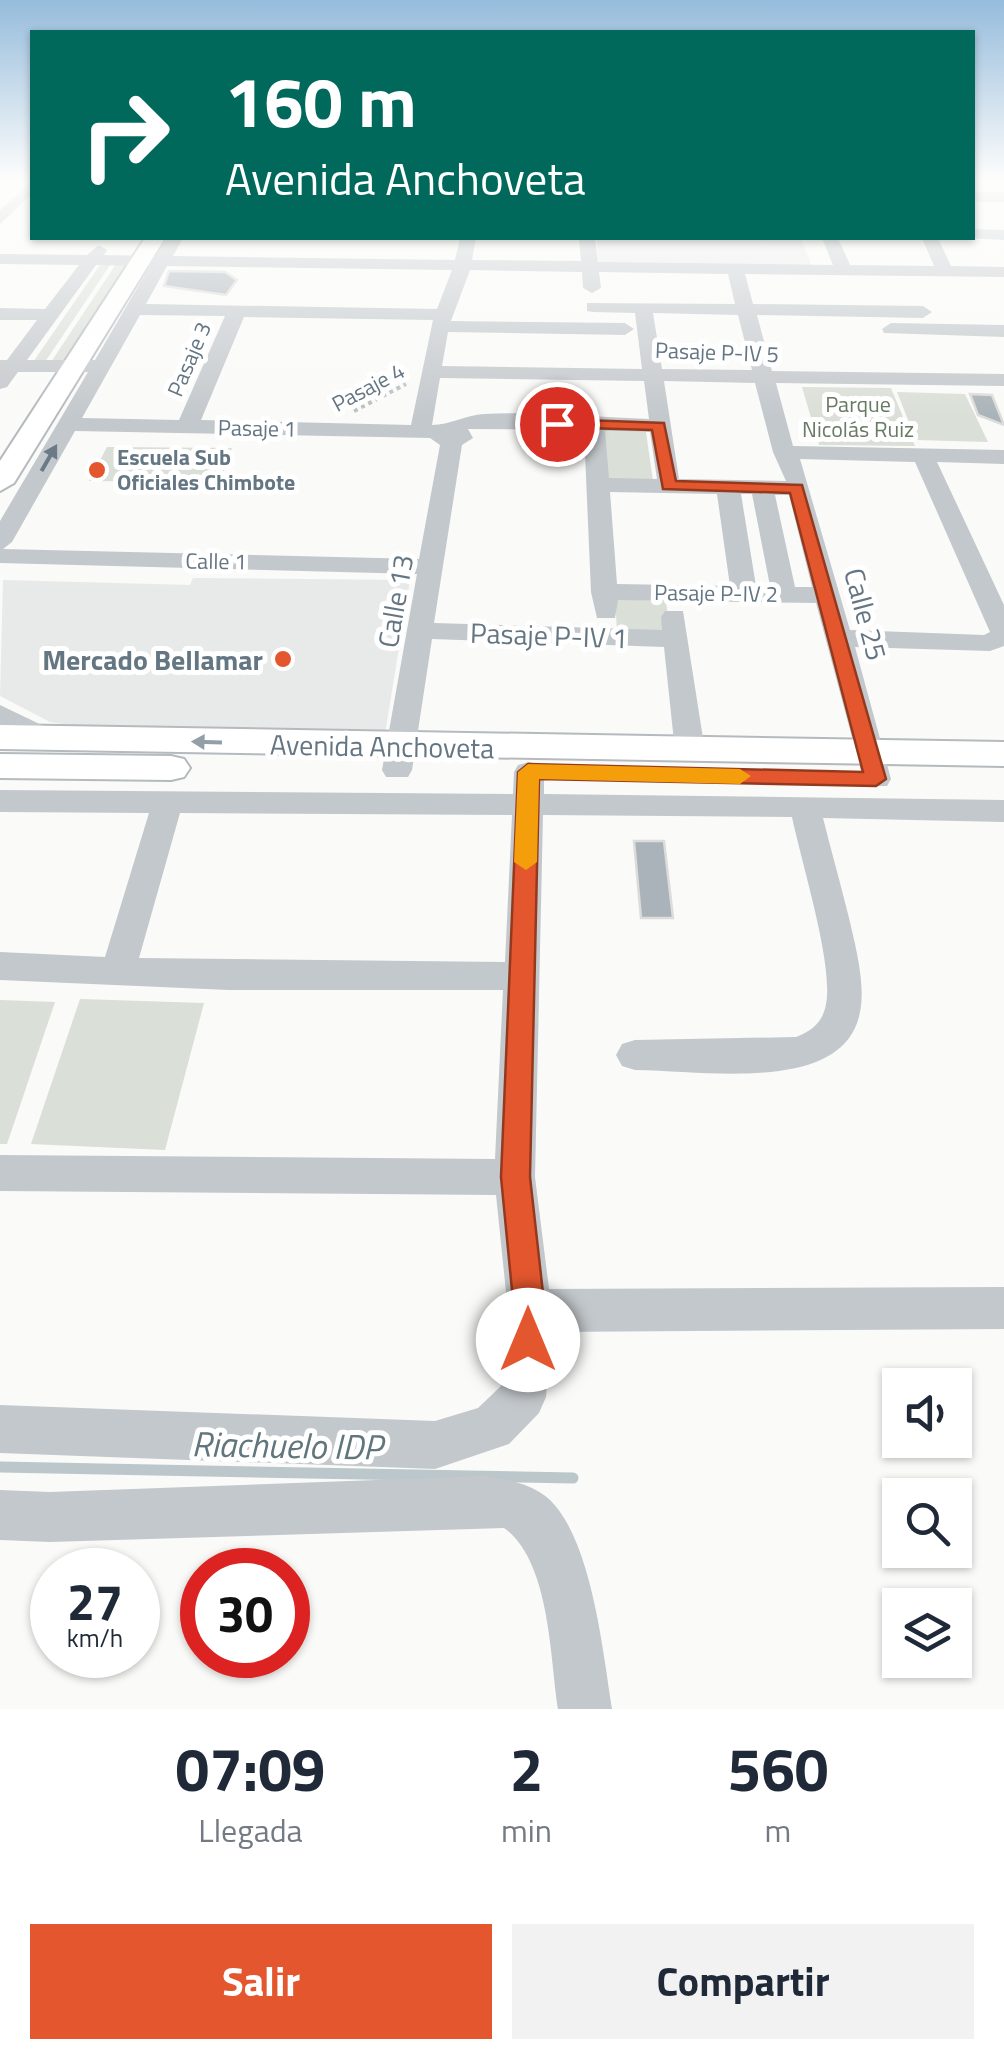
<!DOCTYPE html>
<html lang="es">
<head>
<meta charset="utf-8">
<style>
	body { margin:0; font-family:"Titillium Web",sans-serif; background:#f2f2f3; color:#1f2937; height:100vh; display:flex; flex-direction:column; font-size:38px; white-space:nowrap }
	* { box-sizing:border-box; margin:0 }
	p { font-size:32px; color:#747a83 }
	.icon { flex:none; width:55px; height:55px; fill:none; stroke:currentColor; stroke-width:2; stroke-linecap:round; stroke-linejoin:round }
	.map { position:relative; height:1709px; overflow:hidden }
	.side { display:flex; flex-direction:column; background:#fff; flex:1 }
	.side>* { flex:none }
	.guide { position:absolute; left:30px; top:30px; width:945px; height:210px; border-radius:0px; box-shadow:0 2px 8px #0004; background:#00695c; color:#fff; overflow:hidden }
	.controls { position:absolute; left:882px; top:1368px; display:grid; gap:20px }
	.controls a { display:grid; place-items:center; width:90px; height:90px; border-radius:0px; background:#fff; box-shadow:0 2px 8px #0004; font-size:50px }
	.speed { position:absolute; left:30px; top:1548px; display:flex; gap:20px; font-size:50px; font-weight:700; text-align:center }
	.speed>* { display:grid; place-content:center; width:130px; height:130px; border-radius:50%; background:#fff; box-shadow:0 2px 8px #0004; line-height:1 }
	.speed small { font-size:25px; font-weight:400 }
	.speed .limit { border:15px solid #d22; background:#fff; color:#111 }
	.pin { position:absolute; display:grid; place-items:center; width:85px; height:85px; color:#fff; margin:-42px; border:5px solid #fff; border-radius:50%; box-shadow:0 2px 10px #0007 }
	.me { position:absolute; width:110px; margin:-55px; rotate:0deg; stroke-linejoin:round; filter:drop-shadow(0 0 8px #0008) }
	.turn { display:flex; align-items:center; gap:35px; height:210px; padding:0 30px; font-size:45px }
	.turn .icon { width:130px; height:130px; stroke-width:2.5 }
	.turn b { display:block; font-size:70px; line-height:85px }
	.eta { display:flex; justify-content:space-evenly; align-items:center; height:170px; text-align:center }
	.eta b { font-size:60px; font-weight:700; line-height:70px }
	.button { display:flex; gap:20px; margin-top:auto; padding:20px 30px }
	.button a { flex:1; height:115px; border-radius:0px; background:#e4572e; color:#fff; font-size:40px; font-weight:700; line-height:115px; text-align:center }
	.button a+a { background:#f2f2f3; color:#1f2937 }
	.map>svg:first-child { display:block }
	.built { fill:#e8e9e9 }
	.green { fill:#dadfd7 }
	.lines { fill:none; stroke-linecap:round; stroke-linejoin:round }
	.stream { stroke:#bbc7cb; stroke-width:11 }
	.building { fill:#aab3b9; stroke:#dcdcda; stroke-width:2.5 }
	.major-casing { stroke:#b5babe; stroke-width:4 }
	.path { stroke:#bbbfc2; stroke-width:4; stroke-dasharray:4 4; stroke-linecap:butt }
	.minor { fill:#c3c8cc; fill-rule:evenodd }
	.major { fill:#fff; fill-rule:evenodd }
	.oneway { fill:#6a7a87 }
	.oneway2 { fill:#939fa8 }
	.route { fill:#e4572e; stroke:#94391e; stroke-width:2.5 }
	.slow { fill:#f59e0b }
	.poi-dot { fill:#e4572e; stroke:#fff; stroke-width:4 }
	.labels { text-anchor:middle; dominant-baseline:central; stroke-width:10; stroke-linejoin:round; paint-order:stroke }
	.far-street-label { font-size:22px; fill:#657683; stroke:#fff }
	.far-park-label { font-size:22px; fill:#687a64; stroke:#fff }
	.far-poi-label { font-size:22px; font-weight:bold; fill:#657683; stroke:#fff; text-anchor:start }
	.street-label { font-size:28px; fill:#657683; stroke:#fff }
	.poi-label { font-size:28px; font-weight:bold; fill:#657683; stroke:#fff; text-anchor:end }
	.near-water-label { font-size:35px; font-style:italic; fill:#60757c; stroke:#fff }
</style>
</head>
<body>
<div class="map">
<svg width="1004" height="1709" viewBox="0 0 1004 1709">
	<rect width="100%" height="100%" fill="#fafaf8"/>
	<g class="built">
		<polygon points="597,238 801,238 812,267 599,266"/>
		<polygon points="193,578 410,580 385,734 90,728 50,722 0,696 3,580 190,585"/>
	</g>
	<g class="green">
		<polygon points="118,261 138,261 72,365 49,365"/>
		<polygon points="102,262 112,262 43,365 31,365"/>
		<polygon points="802,387 891,388 915,446 819,445"/>
		<polygon points="897,392 965,394 988,442 916,440"/>
		<polygon points="603,431 646,432 653,481 608,481"/>
		<polygon points="107,447 232,448 220,482 89,481"/>
		<polygon points="615,599 666,601 670,633 617,631"/>
		<polygon points="80,999 204,1003 165,1150 31,1144"/>
		<polygon points="0,1000 55,1002 7,1144 0,1144"/>
	</g>
	<g class="lines">
		<polyline class="stream" points="0,1467 573,1478"/>
	</g>
	<g class="building">
		<polygon points="169,271 225,272 237,280 226,295 164,286"/>
		<polygon points="970,394 992,395 1004,425 978,415"/>
		<polygon points="634,841 664,841 673,918 641,918"/>
	</g>
	<g class="lines">
		<defs>
			<g id="major">
				<polygon points="145,238 165,238 14,483 0,491 0,461"/>
				<polygon points="0,725 1004,742 1004,766 0,749"/>
				<polygon points="0,754 171,756 184,759 190,768 184,777 171,780 0,778"/>
			</g>
		</defs>
		<use href="#major" class="major-casing"/>
		<polyline class="path" points="354,411 406,384"/>
		<g class="minor">
			<polygon points="32,181 32,194 0,224 0,210"/>
			<rect x="972" y="192" width="32" height="10"/>
			<polygon points="972,229 1004,230 1004,240 966,238 972,238"/>
			<path d="M 167,238 L 183,238 L 173,256 L 455,260 L 460,238 L 476,238 L 472,260 L 581,261 L 579,238 L 595,238 L 598,262 L 833,265 L 822,238 L 838,238 L 850,265 L 934,266 L 922,238 L 938,238 L 951,266 L 1004,267 L 1004,277 L 745,274 L 753,304 L 923,306 L 932,312 L 923,318 L 757,315 L 772,371 L 1004,374 L 1004,386 L 776,383 L 793,446 L 1004,450 L 1004,464 L 937,462 L 1004,605 L 1004,646 L 990,651 L 855,647 L 891,779 L 887,786 L 865,786 L 816,603 L 618,600 L 615,618 L 597,618 L 591,592 L 584,430 L 468,429 L 473,438 L 462,445 L 434,623 L 662,630 L 661,617 L 665,611 L 683,611 L 705,751 L 701,758 L 679,758 L 675,751 L 664,647 L 432,639 L 412,770 L 408,777 L 386,777 L 382,770 L 417,574 L 0,563 L 0,521 L 88,372 L 18,372 L 7,387 L 0,389 L 0,360 L 7,360 L 37,320 L 0,320 L 0,308 L 45,309 L 79,265 L 0,264 L 0,254 L 87,255 L 99,245 L 107,250 L 104,255 L 156,256 ZM 96,265 L 150,266 L 95,360 L 27,360 ZM 167,266 L 452,270 L 437,309 L 146,304 ZM 470,270 L 582,272 L 583,288 L 592,293 L 601,288 L 599,272 L 728,274 L 735,304 L 587,303 L 587,311 L 593,312 L 635,313 L 642,369 L 442,366 L 448,332 L 625,335 L 634,329 L 625,323 L 451,321 ZM 653,313 L 738,315 L 752,370 L 662,369 ZM 140,315 L 225,316 L 179,420 L 82,418 ZM 244,317 L 433,320 L 411,425 L 201,420 ZM 440,378 L 644,381 L 649,419 C 595,417 538,411 484,414 C 465,415 450,425 432,425 ZM 664,381 L 755,383 L 773,452 L 786,481 L 679,479 ZM 75,431 L 430,438 L 440,445 L 419,559 L 3,549 L 12,542 ZM 605,431 L 650,432 L 657,479 L 609,478 ZM 800,459 L 915,462 L 990,632 L 984,635 L 850,630 ZM 610,492 L 717,494 L 730,586 L 617,584 ZM 741,494 L 752,494 L 770,586 L 756,586 ZM 775,495 L 789,495 L 812,587 L 795,587 Z"/>
			<polygon points="891,323 1004,325 1004,337 884,333 882,329"/>
			<polygon points="0,705 52,730 57,737 52,744 32,744 0,726"/>
			<path d="M 529,762 L 540,765 L 544,772 L 544,794 L 1004,800 L 1004,822 L 823,818 C 831,850 840,882 848,914 C 864,981 883,1048 796,1068 C 745,1079 687,1071 635,1070 L 622,1066 L 616,1055 L 622,1044 L 635,1040 L 796,1037 C 812,1031 823,1022 826,1004 C 834,965 801,861 792,817 L 543,815 L 535,1177 L 549,1289 L 1004,1287 L 1004,1329 L 551,1332 L 546,1397 L 539,1413 L 509,1444 L 435,1469 L 0,1453 L 0,1405 L 435,1421 L 478,1408 L 501,1386 L 508,1311 L 496,1195 L 0,1191 L 0,1155 L 495,1159 L 503,990 L 229,990 L 0,980 L 0,952 L 105,957 L 149,813 L 0,812 L 0,790 L 513,794 L 514,772 L 518,765 ZM 180,813 L 512,815 L 505,962 L 139,958 Z"/>
			<path d="M 485,1476 C 508,1480 532,1483 550,1500 C 592,1541 603,1653 612,1709 L 558,1709 C 550,1657 550,1561 504,1528 L 50,1542 L 0,1540 L 0,1490 L 50,1492 Z"/>
		</g>
		<use href="#major" class="major"/>
	</g>
	<defs><path id="oneway-solid" d="M-6-.8H1V-3.2L6.5 0L1 3.2V.8H-6Z" transform="scale(2.5)"/></defs>
	<use class="oneway" href="#oneway-solid" transform="translate(49 458) rotate(-60)"/>
	<use class="oneway2" href="#oneway-solid" transform="translate(207 742) rotate(-178)"/>
	<linearGradient id="sky" x2="0" y2="1"><stop stop-color="#96bcdc"/><stop offset="0.43" stop-color="#fdfdfc"/><stop offset="1" stop-color="#fdfdfc" stop-opacity="0"/></linearGradient>
	<rect width="1004" height="417" fill="url(#sky)"/>
	<polygon class="route" points="557,419 664,423 676,481 802,485 886,779 876,786 539,779 530,1177 545,1311 539,1351 528,1355 516,1351 512,1340 514,1311 501,1177 518,772 528,764 863,772 790,493 663,489 652,430 551,427 551,420"/>
	<polygon class="slow" points="528,764 740,769 751,776 740,784 539,779 537,862 526,870 514,862 518,772"/>
	<g class="poi-dot">
		<circle cx="97" cy="470" r="10"/>
		<circle cx="283" cy="659" r="10"/>
	</g>
	<g class="labels">
		<g class="far-street-label">
			<text transform="translate(717 352) rotate(2)">Pasaje P-IV 5</text>
			<text transform="translate(189 359) rotate(-67)">Pasaje 3</text>
			<text transform="translate(368 387) rotate(-28)">Pasaje 4</text>
			<text transform="translate(257 428) rotate(1)">Pasaje 1</text>
			<text transform="translate(216 561) rotate(1)">Calle 1</text>
			<text transform="translate(716 593) rotate(1)">Pasaje P-IV 2</text>
		</g>
		<g class="far-park-label">
			<text x="858" y="404">Parque<tspan x="858" dy="25">Nicolás Ruiz</tspan></text>
		</g>
		<g class="far-poi-label">
			<text x="117" y="457">Escuela Sub<tspan x="117" dy="25">Oficiales Chimbote</tspan></text>
		</g>
		<g class="street-label">
			<text transform="translate(395 601) rotate(-80)">Calle 13</text>
			<text transform="translate(866 614) rotate(75)">Calle 25</text>
			<text transform="translate(549 635) rotate(2)">Pasaje P-IV 1</text>
			<text transform="translate(382 746) rotate(1)">Avenida Anchoveta</text>
		</g>
		<g class="poi-label">
			<text x="263" y="659">Mercado Bellamar</text>
		</g>
		<g class="near-water-label">
			<text transform="translate(287 1445) rotate(1)">Riachuelo IDP</text>
		</g>
	</g>
</svg>
<div class="controls">
<a><svg class="icon" aria-label="sound" viewBox="0 0 24 24"><path d="M4 9h4l5-4v14l-5-4H4zM17 9q2 3 0 6"/></svg></a>
<a><svg class="icon" aria-label="search" viewBox="0 0 24 24"><circle cx="10" cy="10" r="6"/><path d="M15 15l6 6"/></svg></a>
<a><svg class="icon" aria-label="layers" viewBox="0 0 24 24"><path d="M12 4l9 5-9 5-9-5zM3 14l9 5 9-5"/></svg></a>
</div>
<div class="speed"><div>27<small>km/h</small></div><div class="limit">30</div></div>
<div class="pin" style="left:557px;top:424px;background:#d93025"><svg class="icon" aria-label="arrive" viewBox="0 0 24 24"><path d="M6 21V4h12l-3 4 3 4H6"/></svg></div>
<svg class="me" style="left:528px;top:1340px" viewBox="-20 -20 40 40"><circle r="19" fill="#fff"/><path d="M0-13L10 11 0 6-10 11z" fill="#e4572e"/></svg>
<div class="guide">
<div class="turn"><svg class="icon" aria-label="right" viewBox="0 0 24 24"><path d="M7 20v-9h11M14 6l5 5-5 5"/></svg><div><b>160 m</b>Avenida Anchoveta</div></div>
</div>
</div>
<section class="side">
<div class="eta">
<div><b>07:09</b><p>Llegada</p></div>
<div><b>2</b><p>min</p></div>
<div><b>560</b><p>m</p></div>
</div>
<div class="button"><a>Salir</a><a>Compartir</a></div>
</section>
</body>
</html>
